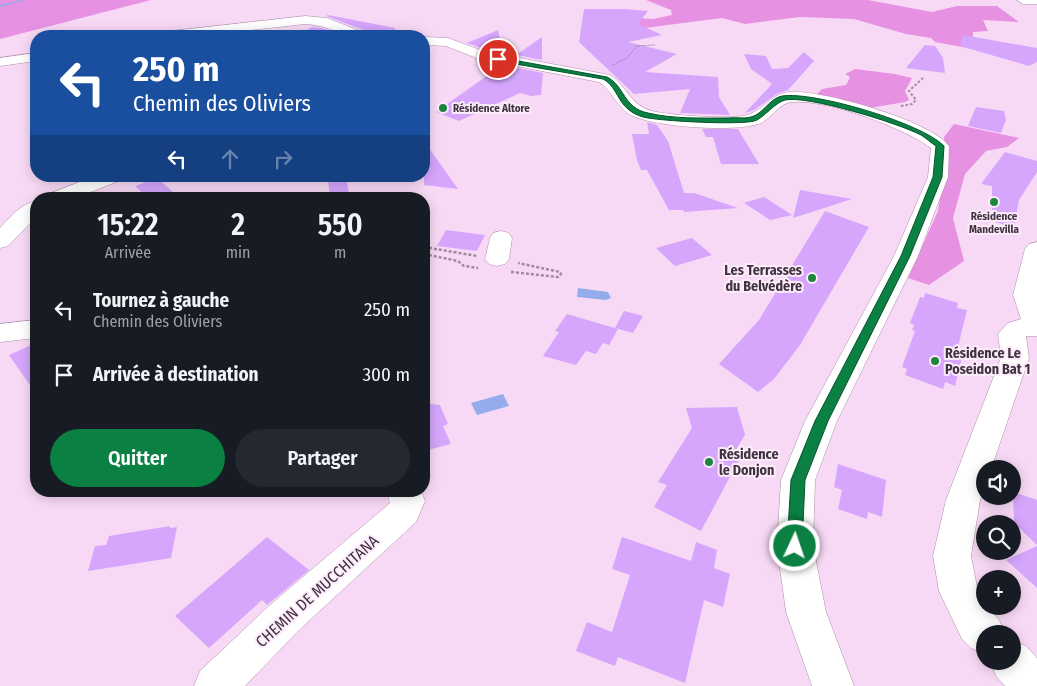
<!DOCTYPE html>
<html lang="fr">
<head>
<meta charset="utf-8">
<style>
	body { margin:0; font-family:"Fira Sans Condensed",sans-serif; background:#242831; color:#f1f3f6; height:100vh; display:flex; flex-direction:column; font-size:19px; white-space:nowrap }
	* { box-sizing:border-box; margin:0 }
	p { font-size:16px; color:#9ea1a6 }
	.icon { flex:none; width:28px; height:28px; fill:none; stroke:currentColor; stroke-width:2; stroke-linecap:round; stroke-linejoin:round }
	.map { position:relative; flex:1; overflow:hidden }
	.drawer { position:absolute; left:30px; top:192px; width:400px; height:305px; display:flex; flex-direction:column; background:#171b24; border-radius:20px; box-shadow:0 2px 12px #0003 }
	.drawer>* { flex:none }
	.banner { position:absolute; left:30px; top:30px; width:400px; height:152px; border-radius:20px; box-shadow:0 2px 12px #0003; background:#1a4fa0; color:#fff; overflow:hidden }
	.buttons { position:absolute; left:976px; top:460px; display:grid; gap:10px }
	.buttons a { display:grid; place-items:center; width:45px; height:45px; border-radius:50%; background:#171b24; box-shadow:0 2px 12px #0003; font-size:25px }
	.pin { position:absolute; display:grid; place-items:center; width:42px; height:42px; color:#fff; margin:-21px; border:2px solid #fff; border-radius:50%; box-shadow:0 1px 5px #0007 }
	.me { position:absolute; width:55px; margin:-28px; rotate:3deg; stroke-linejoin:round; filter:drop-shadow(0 0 4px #0008) }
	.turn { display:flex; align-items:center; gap:18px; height:105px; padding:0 20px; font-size:22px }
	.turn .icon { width:65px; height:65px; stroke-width:2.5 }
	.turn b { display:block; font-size:35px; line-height:42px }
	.lanes { display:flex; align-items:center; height:48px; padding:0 20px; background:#0003; justify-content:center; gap:25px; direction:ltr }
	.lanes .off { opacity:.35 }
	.eta { display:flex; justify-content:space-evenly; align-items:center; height:85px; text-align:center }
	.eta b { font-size:30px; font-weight:600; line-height:35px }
	.primary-button { display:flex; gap:10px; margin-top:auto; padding:10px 20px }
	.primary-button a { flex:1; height:58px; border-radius:30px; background:#0b8043; color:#fff; font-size:20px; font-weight:600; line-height:58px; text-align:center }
	.primary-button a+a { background:#242831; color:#f1f3f6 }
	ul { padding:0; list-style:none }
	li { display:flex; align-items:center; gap:15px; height:65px; padding:0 20px }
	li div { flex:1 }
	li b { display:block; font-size:19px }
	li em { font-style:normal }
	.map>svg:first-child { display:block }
	.green { fill:#e791e3 }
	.water { fill:#95acec }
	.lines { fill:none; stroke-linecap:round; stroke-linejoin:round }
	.stream { fill:#95acec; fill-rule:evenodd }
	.building { fill:#d5a6fc }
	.minor-casing { stroke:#ac8faa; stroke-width:1 }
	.path-far2 { stroke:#9f8a9e; stroke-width:1; stroke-dasharray:2 1; stroke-linecap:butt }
	.path-far1 { stroke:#9f8a9e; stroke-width:2; stroke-dasharray:2.5 2; stroke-linecap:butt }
	.path { stroke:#9f8a9e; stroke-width:2.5; stroke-dasharray:3 2; stroke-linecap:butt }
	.minor { fill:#fff; fill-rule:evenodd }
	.route { fill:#0b8043; stroke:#07532c }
	.poi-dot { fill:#1d863d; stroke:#feebfc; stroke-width:2 }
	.labels { text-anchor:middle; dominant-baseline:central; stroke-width:4; stroke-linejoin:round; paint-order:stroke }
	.far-poi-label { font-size:11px; font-weight:bold; fill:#3e333e; stroke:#feebfc; text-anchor:start }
	.poi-label { font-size:14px; font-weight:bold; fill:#3e333e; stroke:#feebfc; text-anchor:start }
	.near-street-label { font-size:16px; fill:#3e333e; stroke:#feebfc }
</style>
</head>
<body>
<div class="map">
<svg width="1037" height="686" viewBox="0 0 1037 686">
	<rect width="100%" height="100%" fill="#f8d9f5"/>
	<g class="green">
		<polygon points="0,0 151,0 0,39"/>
		<polygon points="646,0 868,0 932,12 957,6 997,6 1019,22 983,20 988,31 973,32 973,49 935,42 931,38 906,34 854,19 800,17 745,24 722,18 629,30 600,16 653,19 672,15 671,10"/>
		<polygon points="855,69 895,74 912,78 905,91 909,100 905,102 864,109 815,96 822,89 846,85 850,77 845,74"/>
		<polygon points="954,124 1019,138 1007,147 986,151 965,174 953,218 964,261 929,285 908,278 938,211 946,158 944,137"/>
	</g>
	<g class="water">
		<polygon points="578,288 608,292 611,298 606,300 577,297"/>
		<polygon points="503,394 509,406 477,415 471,403"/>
	</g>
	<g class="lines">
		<polygon class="stream" points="22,0 26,0 0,7 0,5"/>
	</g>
	<g class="building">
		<polygon points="584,9 624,9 648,11 638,24 662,35 628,42 677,54 645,72 718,77 719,97 730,115 680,113 690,89 634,94 579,42"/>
		<polygon points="328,15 395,28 395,36 369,36 366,31 326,16"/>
		<polygon points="312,27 321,28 349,36 298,36"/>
		<polygon points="498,30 503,52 484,49 467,43"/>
		<polygon points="963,35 1037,48 1037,62 1029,66 960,46"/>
		<polygon points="542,37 542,60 516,55"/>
		<polygon points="925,45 935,46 943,58 945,73 906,68"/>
		<polygon points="804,52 814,61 788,90 777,94 754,110 745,113 772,84 751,69 744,54 766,56 772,69 788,68"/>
		<polygon points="502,65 543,73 541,95 531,96 520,93 459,121 436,112"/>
		<polygon points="976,107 1004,111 1006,120 1001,133 968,126"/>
		<polygon points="647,122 657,125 668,141 684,193 694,193 738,208 684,212 683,210 669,210 647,170 641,170 637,160 632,134 649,134"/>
		<polygon points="702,129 738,129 759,164 721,164 713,137 706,137"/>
		<polygon points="424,141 458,189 424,185"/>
		<polygon points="1005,152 1037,161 1037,172 1019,200 1014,227 992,221 992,186 981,184"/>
		<polygon points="346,177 350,199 330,199 328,179"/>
		<polygon points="157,178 173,192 149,199 135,186"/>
		<polygon points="800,190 852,199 793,218"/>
		<polygon points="764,197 792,215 770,220 744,203"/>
		<polygon points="825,211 869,227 800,345 774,379 758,392 719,364 759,320"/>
		<polygon points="446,230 485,235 477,251 437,246"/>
		<polygon points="692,238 712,255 675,266 656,248"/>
		<polygon points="925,293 958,303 957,308 967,310 957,351 963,353 955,386 945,382 943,389 905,375 907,369 902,367 915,331 912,330 914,325 910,323 920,297 924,298"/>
		<polygon points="624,311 643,316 633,333 615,328"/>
		<polygon points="567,314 618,329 609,345 603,343 596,354 586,351 576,365 543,356 559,332 555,331"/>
		<polygon points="36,343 36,394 9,355"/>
		<polygon points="424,403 440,405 448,424 443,426 451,444 424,451"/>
		<polygon points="737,407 745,435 737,448 740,458 701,531 654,507 667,485 658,482 692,428 686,408"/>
		<polygon points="838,464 886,480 882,517 868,512 867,519 838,509 842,490 834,487"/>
		<polygon points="1013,492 1037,500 1037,545 1014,523"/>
		<polygon points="170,526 170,528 177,527 171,558 88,571 95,546 106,545 109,536"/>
		<polygon points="267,537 309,570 267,605 262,600 209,648 175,616"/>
		<polygon points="622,537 691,561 696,542 717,550 714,568 730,574 723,607 704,600 685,683 618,657 615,666 576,651 587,622 612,632 630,575 612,569"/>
		<polygon points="1037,546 1037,588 1006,560"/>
	</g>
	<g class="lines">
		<defs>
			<g id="minor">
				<polygon points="1017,0 1037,0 1037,4 1023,4"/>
				<path d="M 305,16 L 327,18 L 365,33 L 367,36 C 344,37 328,25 305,24 L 197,36 L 156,36 L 163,32 Z"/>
				<path d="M 424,37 L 448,38 L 483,51 L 610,75 C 626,85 631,106 652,111 C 668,115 736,121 750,114 C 765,108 772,94 789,92 C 819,89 932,121 949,146 L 948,177 L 918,256 L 837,421 L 815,480 L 813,546 L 826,612 L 854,686 L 812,686 L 786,612 L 777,546 L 781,480 L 805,421 L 894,256 L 928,177 L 931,148 C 902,127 827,99 792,102 C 779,103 772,118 761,123 C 736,133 657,127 633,116 C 617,109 613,91 599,82 L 479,59 L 446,46 L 424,45 Z"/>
				<polygon points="36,53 36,61 0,66 0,58"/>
				<polygon points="95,176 124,176 121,180 73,199 43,199 46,195"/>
				<path d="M 36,201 L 36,217 L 8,246 L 0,248 L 0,228 C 11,216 21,204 36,201 Z"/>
				<polygon points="501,231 509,233 512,238 509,259 505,264 497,266 489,264 485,259 490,238 493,233"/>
				<polygon points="1037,242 1037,336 1026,336 1029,358 991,469 985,469 985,486 980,500 971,556 977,587 985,602 985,606 987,606 999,620 1005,634 985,634 985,654 971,648 962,639 939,591 933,556 946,500 1001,358 998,334 1008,323 1021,319 1013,295 1025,249 1029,244"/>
				<polygon points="36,320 36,338 0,342 0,324"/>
				<polygon points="387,491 421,491 425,501 416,522 298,631 245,686 194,686 200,671 270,605 390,503"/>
				<polygon points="1012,641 1026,646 1037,658 1037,686 1005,686 996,676 990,661 1012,661"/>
			</g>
		</defs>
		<use href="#minor" class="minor-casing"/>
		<polyline class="path-far2" points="613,65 627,58 637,46 655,45"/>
		<polyline class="path-far1" points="901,106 912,104 916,100 909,91 923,78"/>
		<g class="path">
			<polyline points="424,247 477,256"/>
			<polyline points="424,254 458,261 464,266 478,268"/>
			<polyline points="511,272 558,277 561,274 560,272 518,263"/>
		</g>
		<use href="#minor" class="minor"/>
	</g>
	<path class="route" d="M 496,57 L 607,77 C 625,86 623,108 648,113 C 673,119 702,118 728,118 C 735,117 744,119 751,117 C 762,115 770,98 782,96 C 813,91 922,123 944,146 L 942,177 L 910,256 L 828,421 L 805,480 L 802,546 L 800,551 L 795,553 L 789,551 L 787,546 L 791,480 L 815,421 L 901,256 L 933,177 L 936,146 C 931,143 926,138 921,135 C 898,123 807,95 785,100 C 775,103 766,115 757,120 C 747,126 657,121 643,117 C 616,109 620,88 603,79 L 498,61 Z"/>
	<g class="poi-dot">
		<circle cx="443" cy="108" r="5"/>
		<circle cx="994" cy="202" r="5"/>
		<circle cx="812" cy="278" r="5"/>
		<circle cx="935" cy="361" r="5"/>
		<circle cx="709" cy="462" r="5"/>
	</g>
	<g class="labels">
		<g class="far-poi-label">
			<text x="453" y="108">Résidence Altore</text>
			<text x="994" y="216" text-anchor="middle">Résidence<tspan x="994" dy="13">Mandevilla</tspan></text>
		</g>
		<g class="poi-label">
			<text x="802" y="270" text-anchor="end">Les Terrasses<tspan x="802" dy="16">du Belvédère</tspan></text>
			<text x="945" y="353">Résidence Le<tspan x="945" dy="16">Poseidon Bat 1</tspan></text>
			<text x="719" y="454">Résidence<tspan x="719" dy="16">le Donjon</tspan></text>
		</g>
		<g class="near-street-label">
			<text transform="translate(317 591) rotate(-42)">CHEMIN DE MUCCHITANA</text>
		</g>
	</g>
</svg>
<div class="buttons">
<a><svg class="icon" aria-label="sound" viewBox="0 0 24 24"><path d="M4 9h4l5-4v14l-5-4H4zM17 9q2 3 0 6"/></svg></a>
<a><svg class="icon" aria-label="search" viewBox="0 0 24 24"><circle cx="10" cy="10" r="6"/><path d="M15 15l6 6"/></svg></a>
<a>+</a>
<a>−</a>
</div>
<div class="pin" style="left:498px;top:59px;background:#d93025"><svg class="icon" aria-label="arrive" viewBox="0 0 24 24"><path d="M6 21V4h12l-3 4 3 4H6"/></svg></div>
<svg class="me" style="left:795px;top:546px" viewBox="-20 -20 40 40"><circle r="17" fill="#0b8043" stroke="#fff" stroke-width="3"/><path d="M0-11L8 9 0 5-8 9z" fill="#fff"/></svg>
<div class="banner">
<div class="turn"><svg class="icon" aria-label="left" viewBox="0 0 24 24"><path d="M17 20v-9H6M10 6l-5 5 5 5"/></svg><div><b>250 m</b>Chemin des Oliviers</div></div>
<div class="lanes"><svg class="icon" aria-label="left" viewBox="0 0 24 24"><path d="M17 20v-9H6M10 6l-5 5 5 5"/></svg><svg class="icon off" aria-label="ahead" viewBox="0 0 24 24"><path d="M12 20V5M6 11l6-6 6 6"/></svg><svg class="icon off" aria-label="right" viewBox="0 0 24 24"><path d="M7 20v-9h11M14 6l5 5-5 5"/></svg></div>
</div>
<section class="drawer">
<div class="eta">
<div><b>15:22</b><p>Arrivée</p></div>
<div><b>2</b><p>min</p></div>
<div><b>550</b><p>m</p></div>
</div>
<ul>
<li><svg class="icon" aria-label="left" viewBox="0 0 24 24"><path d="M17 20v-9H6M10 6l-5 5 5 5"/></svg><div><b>Tournez à gauche</b><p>Chemin des Oliviers</p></div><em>250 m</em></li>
<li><svg class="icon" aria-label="arrive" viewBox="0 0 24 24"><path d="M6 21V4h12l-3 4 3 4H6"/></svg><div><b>Arrivée à destination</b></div><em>300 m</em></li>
</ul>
<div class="primary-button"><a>Quitter</a><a>Partager</a></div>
</section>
</div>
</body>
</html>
